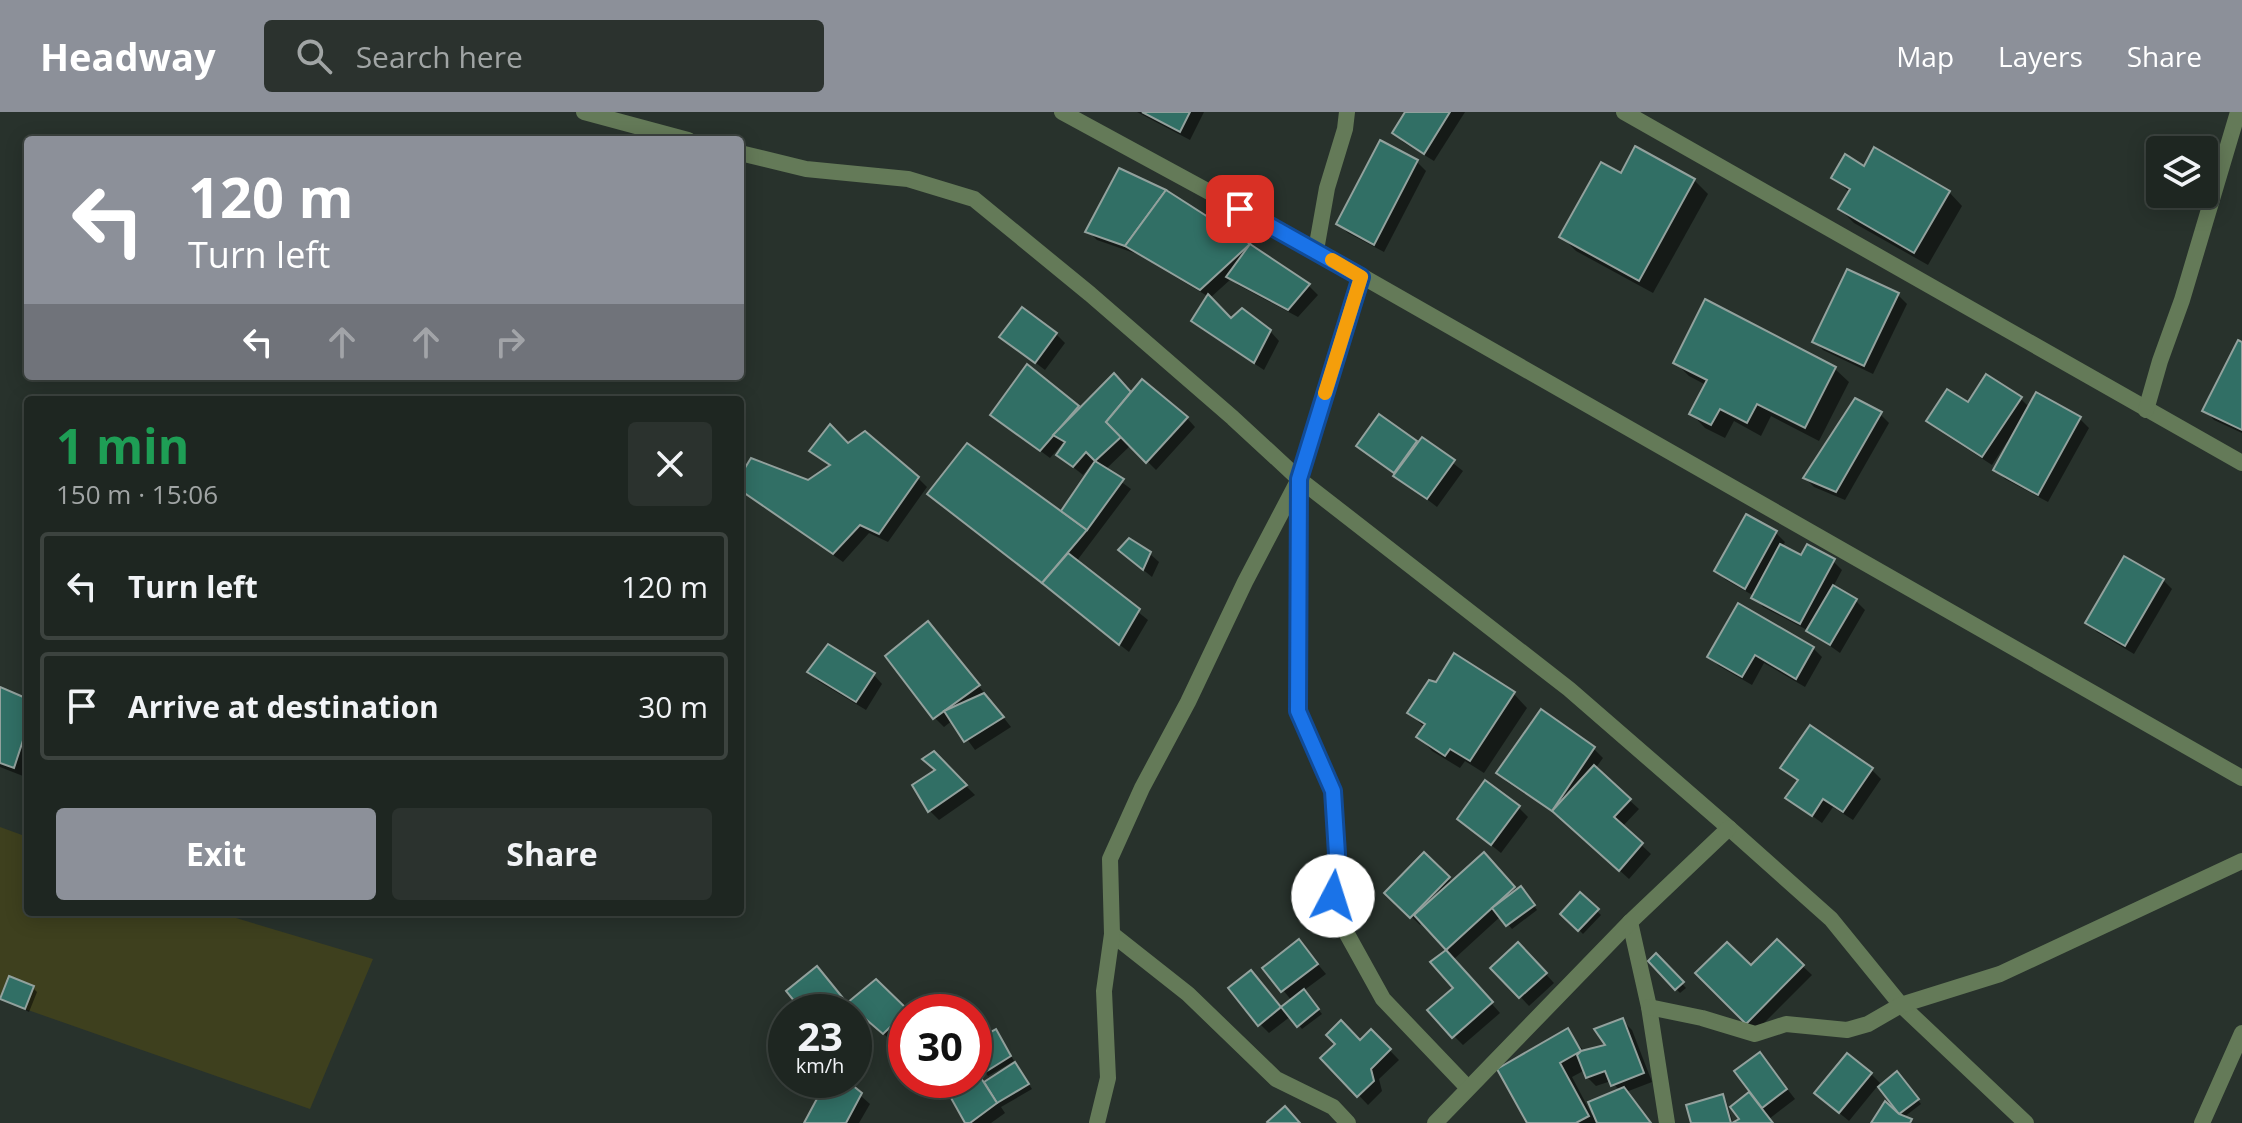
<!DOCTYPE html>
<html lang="en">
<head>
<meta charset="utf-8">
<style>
	body { margin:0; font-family:"Open Sans",sans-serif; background:#2b322e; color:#f1f3f6; height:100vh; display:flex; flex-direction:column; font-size:30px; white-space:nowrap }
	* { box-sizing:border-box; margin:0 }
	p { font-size:26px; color:#a1a5a5 }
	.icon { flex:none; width:44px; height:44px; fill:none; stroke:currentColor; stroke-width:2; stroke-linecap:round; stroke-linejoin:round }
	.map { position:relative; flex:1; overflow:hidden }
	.drawer { position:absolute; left:24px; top:284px; width:720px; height:520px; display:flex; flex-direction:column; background:#1e2621; border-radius:8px; box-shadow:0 4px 20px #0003,0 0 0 2px #3c433f }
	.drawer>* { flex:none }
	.banner { position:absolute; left:24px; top:24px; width:720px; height:244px; border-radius:8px; box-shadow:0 4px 20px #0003,0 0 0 2px #3c433f; background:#8c9099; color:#fff; overflow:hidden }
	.tools { position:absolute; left:2146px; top:24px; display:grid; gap:16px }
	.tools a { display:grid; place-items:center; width:72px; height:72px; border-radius:8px; background:#1e2621; box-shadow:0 4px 20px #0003,0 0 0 2px #3c433f; font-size:40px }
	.speed { position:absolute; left:768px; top:882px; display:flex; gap:16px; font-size:40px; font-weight:700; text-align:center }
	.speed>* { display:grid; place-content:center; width:104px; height:104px; border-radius:50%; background:#1e2621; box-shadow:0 4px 20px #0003,0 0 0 2px #3c433f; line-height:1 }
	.speed small { font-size:20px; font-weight:400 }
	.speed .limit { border:12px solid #d22; background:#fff; color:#111 }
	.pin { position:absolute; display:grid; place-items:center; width:68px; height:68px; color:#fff; margin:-34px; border-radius:16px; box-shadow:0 4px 12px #0006 }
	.me { position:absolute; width:88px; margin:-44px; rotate:5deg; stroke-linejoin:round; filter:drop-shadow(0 0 6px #0008) }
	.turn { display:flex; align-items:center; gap:28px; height:168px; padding:0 32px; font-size:36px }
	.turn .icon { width:104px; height:104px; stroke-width:2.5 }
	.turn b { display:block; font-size:56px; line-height:68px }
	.lanes { display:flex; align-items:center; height:76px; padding:0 32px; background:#0003; justify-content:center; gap:40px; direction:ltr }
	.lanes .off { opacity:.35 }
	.round { display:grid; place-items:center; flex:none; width:84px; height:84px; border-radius:8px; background:#2b322e }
	.overview { display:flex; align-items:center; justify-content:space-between; height:136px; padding:0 32px }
	h1 { font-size:48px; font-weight:700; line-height:60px; color:#1e9e55 }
	.action { display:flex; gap:16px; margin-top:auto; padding:16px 32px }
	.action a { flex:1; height:92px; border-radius:8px; background:#8c9099; color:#fff; font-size:32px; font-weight:700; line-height:92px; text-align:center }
	.action a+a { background:#2b322e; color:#f1f3f6 }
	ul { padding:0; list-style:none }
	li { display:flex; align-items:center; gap:24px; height:108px; margin:0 16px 12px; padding:0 16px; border:4px solid #3c433f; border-radius:8px }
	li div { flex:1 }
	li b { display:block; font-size:30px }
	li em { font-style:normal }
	header { display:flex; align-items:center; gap:48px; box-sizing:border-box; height:112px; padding:0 40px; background:#8c9099; color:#fff }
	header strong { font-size:38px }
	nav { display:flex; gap:44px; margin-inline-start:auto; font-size:28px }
	.search { width:560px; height:72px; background:#2b322e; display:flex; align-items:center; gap:20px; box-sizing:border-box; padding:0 28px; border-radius:8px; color:#a1a5a5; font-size:30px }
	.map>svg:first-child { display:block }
	.green { fill:#3e401e }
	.shadow { fill:#0007; fill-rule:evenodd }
	.building { fill:#316f65; stroke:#92a19d; stroke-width:2 }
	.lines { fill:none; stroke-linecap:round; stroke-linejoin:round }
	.minor { stroke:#647a58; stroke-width:16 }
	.route-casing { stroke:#114b97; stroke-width:20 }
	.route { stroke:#1a73e8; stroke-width:14 }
	.slow { stroke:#f59e0b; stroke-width:14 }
</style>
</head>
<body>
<header>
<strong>Headway</strong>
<div class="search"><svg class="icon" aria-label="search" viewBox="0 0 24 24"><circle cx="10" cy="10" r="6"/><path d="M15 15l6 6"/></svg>Search here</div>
<nav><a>Map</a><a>Layers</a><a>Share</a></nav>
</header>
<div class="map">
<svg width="2242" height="1011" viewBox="0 0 2242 1011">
	<rect width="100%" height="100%" fill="#28322c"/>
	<polygon class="green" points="0,715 22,723 23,741 28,743 28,800 216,800 373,847 310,997 25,897 34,874 9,864 0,887"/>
	<g class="shadow">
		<polygon points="1137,0 1204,0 1190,28"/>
		<polygon points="1407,0 1465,0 1434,49 1403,30 1394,21"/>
		<polygon points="1417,50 1426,59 1384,140 1348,121 1338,112"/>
		<polygon points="1864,56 1949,80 1962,94 1928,153 1854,111 1840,97 1850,81 1834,65"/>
		<polygon points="1622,63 1694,68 1708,82 1653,181 1576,139 1562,125"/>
		<polygon points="1165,80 1309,174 1318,183 1298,205 1238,173 1231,167 1210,186 1232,209 1270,219 1279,229 1264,258 1203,218 1194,208 1209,185 1137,142 1097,128 1088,119"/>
		<polygon points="1898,183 1907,192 1873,262 1823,238 1814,229"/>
		<polygon points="1056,222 1065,231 1045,258 1002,225"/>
		<polygon points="2242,232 2242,321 2214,308 2205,298"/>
		<polygon points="1675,250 1835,257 1849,270 1819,329 1771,304 1761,324 1734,309 1725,326 1705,316 1692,302 1706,273 1689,264"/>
		<polygon points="1114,264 1132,283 1187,306 1195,315 1156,358 1131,333 1105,358 1131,377 1076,450 1148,508 1129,540 938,390 1061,402 1096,352 1093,350 1083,363 1058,343 1066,333 1063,331 1050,346 992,303 1077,295 1080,298"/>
		<polygon points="2037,283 2080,307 2089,316 2048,390 2005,367 1996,357 2010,332 2007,330 1992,353 1938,318 1929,309 2021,287 2030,296"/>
		<polygon points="1880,302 1889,311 1845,388 1814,375 1805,366"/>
		<polygon points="1422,327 1463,359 1437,395 1359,334 1416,330 1418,333"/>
		<polygon points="848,334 918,366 927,375 888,430 869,421 843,450 740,377 740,368 808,370 831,354 811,339"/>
		<polygon points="1776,421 1785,430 1782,435 1802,445 1833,449 1842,458 1833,475 1856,489 1865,498 1840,541 1809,519 1763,495 1754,484 1726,468 1717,459"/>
		<polygon points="1149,441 1159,450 1152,465 1130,447"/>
		<polygon points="2163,468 2172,477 2134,542 2097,520 2088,511"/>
		<polygon points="937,521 1011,615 975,638 953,608 944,615 935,606 888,545"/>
		<polygon points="1813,536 1822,545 1805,575 1764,551 1752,573 1719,554 1710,545"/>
		<polygon points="809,560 873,562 882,572 866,598 818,569"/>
		<polygon points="0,578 28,589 28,648 23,664 0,655"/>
		<polygon points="1514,582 1527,596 1484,661 1465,649 1460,656 1432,639 1419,625 1425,616 1410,601"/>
		<polygon points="1594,637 1603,646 1595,657 1639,697 1622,715 1651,742 1629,767 1564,708 1507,670 1498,661"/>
		<polygon points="934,642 975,683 939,708 930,699 938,659"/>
		<polygon points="1783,656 1872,658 1881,667 1853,708 1833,695 1822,711 1788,686 1799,670"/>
		<polygon points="1519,696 1528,705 1501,741 1459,707"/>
		<polygon points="1424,743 1453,771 1493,752 1517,780 1525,781 1537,798 1512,817 1501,804 1453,848 1500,901 1463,933 1454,924 1455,876 1433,850 1449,838 1423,810 1420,813 1387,781"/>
		<polygon points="1580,783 1601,803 1583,822 1563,802"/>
		<polygon points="1299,830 1326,862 1303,879 1322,902 1302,917 1291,904 1269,921 1260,912 1260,870 1282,897 1292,889 1265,856"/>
		<polygon points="1777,830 1812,863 1756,919 1698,861 1751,856"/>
		<polygon points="1518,832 1554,871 1529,894 1493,856"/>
		<polygon points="1656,844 1686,876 1680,881 1650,850"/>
		<polygon points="876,870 907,900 906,918 893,930 855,897 867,916 854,925 854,900 805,900 848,893"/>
		<polygon points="33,876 37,880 29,900 2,886"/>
		<path d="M 1623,909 L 1632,918 L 1652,970 L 1626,980 L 1651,1011 L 1530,1011 L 1567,919 L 1585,940 L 1609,934 ZM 1585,958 L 1587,965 L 1596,974 L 1611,969 L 1620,979 L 1592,1003 L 1572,965 Z"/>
		<polygon points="1371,919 1399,948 1379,967 1382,979 1368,993 1323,946 1360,930"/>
		<polygon points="999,923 1014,949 988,964 974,943 974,931"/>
		<polygon points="1768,952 1795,987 1769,1007 1773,1011 1737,1011 1742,1008 1733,995 1753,980"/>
		<polygon points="974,953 986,971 1019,957 1032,977 1001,995 1005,1001 991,1011 968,1011 944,968 974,968"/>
		<polygon points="1871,962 1880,971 1849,1009 1826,990"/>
		<polygon points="1900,966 1921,992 1904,1005 1881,975"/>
		<polygon points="829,968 843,968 870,992 859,1011 806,1011"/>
		<polygon points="1722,984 1726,988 1733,1011 1693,1011"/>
	</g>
	<g class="building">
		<polygon points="1142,0 1190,0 1180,20"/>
		<polygon points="1405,0 1450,0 1424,42 1392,21"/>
		<polygon points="1380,28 1418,48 1374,133 1336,112"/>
		<polygon points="1635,34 1695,67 1639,169 1559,125 1601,50 1621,61"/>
		<polygon points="1874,35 1950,79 1914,141 1838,97 1850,77 1831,66 1845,42 1864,54"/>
		<polygon points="1119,56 1166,78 1125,134 1085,120"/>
		<polygon points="1166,78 1250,132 1200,178 1125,134"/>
		<polygon points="1250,132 1310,172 1288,198 1226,165"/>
		<polygon points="1847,157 1899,181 1864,254 1812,230"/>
		<polygon points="1208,182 1231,206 1242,196 1271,218 1254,251 1191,209"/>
		<polygon points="1705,187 1836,255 1805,316 1757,292 1747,311 1720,297 1711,313 1689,302 1707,268 1673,251"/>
		<polygon points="1022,195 1057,221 1035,251 999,225"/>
		<polygon points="2238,228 2242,230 2242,318 2202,299"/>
		<polygon points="1027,252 1079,294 1040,339 990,303"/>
		<polygon points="1114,261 1131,280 1106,310 1121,325 1095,349 1086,340 1073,355 1056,343 1065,330 1053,323"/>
		<polygon points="1986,262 2022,285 1982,345 1926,309 1947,277 1968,290"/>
		<polygon points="1142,267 1188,305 1146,351 1106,310"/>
		<polygon points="2036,280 2081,305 2038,383 1993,358"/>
		<polygon points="1855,286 1882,300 1836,380 1803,366"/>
		<polygon points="1379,302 1417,329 1394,361 1356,334"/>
		<polygon points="830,312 848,331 865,319 919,365 879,422 860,413 833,442 740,378 740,364 751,346 808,368 830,353 809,339"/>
		<polygon points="1422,325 1455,348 1427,387 1393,364"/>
		<polygon points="967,331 1087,418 1042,471 927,382"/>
		<polygon points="1095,349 1124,367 1087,418 1061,399"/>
		<polygon points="1746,402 1777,419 1745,477 1714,459"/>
		<polygon points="1129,426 1151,440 1143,458 1118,438"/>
		<polygon points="1780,432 1801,443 1807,432 1835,447 1800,512 1751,486"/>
		<polygon points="1068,441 1140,497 1119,533 1042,471"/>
		<polygon points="2124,444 2164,467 2125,534 2085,511"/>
		<polygon points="1833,473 1857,487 1830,533 1806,519"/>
		<polygon points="1738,491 1814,535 1796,567 1755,543 1742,565 1707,545"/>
		<polygon points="928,509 980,573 933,607 885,544"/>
		<polygon points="828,532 875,561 856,590 807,560"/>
		<polygon points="1454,541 1515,580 1470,649 1450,637 1445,644 1416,625 1425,612 1407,601 1429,568 1436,570"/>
		<polygon points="0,575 28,587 28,613 14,656 0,651"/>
		<polygon points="984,581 1004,605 964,630 944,599"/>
		<polygon points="1541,597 1595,635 1552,699 1496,661"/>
		<polygon points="1810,613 1873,656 1843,700 1823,687 1812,704 1785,686 1798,668 1780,656"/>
		<polygon points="934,639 967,673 928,700 912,673 935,658 922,647"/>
		<polygon points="1594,653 1631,687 1614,705 1643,731 1619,759 1552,699"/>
		<polygon points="1485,668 1520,694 1491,733 1457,707"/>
		<polygon points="1424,740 1450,765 1410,806 1384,781"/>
		<polygon points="1484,740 1515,775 1446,838 1414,803"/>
		<polygon points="1521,774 1535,793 1506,814 1492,796"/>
		<polygon points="1580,780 1599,797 1578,819 1560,802"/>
		<polygon points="1299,827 1318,852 1281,880 1262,856"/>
		<polygon points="1777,827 1804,853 1746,912 1695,861 1727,830 1751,853"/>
		<polygon points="1518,830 1547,861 1519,886 1490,856"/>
		<polygon points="1446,838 1493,890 1452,926 1427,898 1453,876 1430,850"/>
		<polygon points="1656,841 1684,870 1675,878 1648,849"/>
		<polygon points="817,854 847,891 859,906 854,910 854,900 803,900 786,879"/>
		<polygon points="1251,858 1281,895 1258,914 1228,876"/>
		<polygon points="9,864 34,874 25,897 0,887"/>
		<polygon points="876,867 908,898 883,922 847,891"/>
		<polygon points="1304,877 1319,897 1297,915 1281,895"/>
		<polygon points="1623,906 1644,961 1611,974 1605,959 1586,966 1577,943 1581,939 1605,933 1594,917"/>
		<polygon points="1341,908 1360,928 1371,917 1391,937 1371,957 1374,969 1357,985 1320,946 1335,932 1326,923"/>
		<polygon points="1568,916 1581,939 1560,951 1589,1004 1576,1011 1527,1011 1497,957"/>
		<polygon points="996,917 1011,944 982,962 974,947 974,929"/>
		<polygon points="1760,940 1787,977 1762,996 1734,959"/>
		<polygon points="1847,941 1872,961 1839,1001 1814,981"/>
		<polygon points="1015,950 1029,972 997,991 984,970"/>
		<polygon points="974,955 997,991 970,1011 965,1011 941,968 974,968"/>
		<polygon points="1897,959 1919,987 1899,1002 1878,975"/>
		<polygon points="827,968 846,968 862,981 846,1011 804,1011"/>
		<polygon points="1624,975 1651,1011 1597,1011 1588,990"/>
		<polygon points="1749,980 1773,1011 1732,1011 1739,1007 1730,995"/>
		<polygon points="1723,982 1731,1011 1691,1011 1686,993"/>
		<polygon points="1885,989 1899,1002 1912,1007 1910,1011 1871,1011"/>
		<polygon points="1285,994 1300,1011 1268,1011 1267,1010"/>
	</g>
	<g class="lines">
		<g class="minor">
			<polyline points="584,0 688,28"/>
			<polyline points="1062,0 1316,138 2242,666"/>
			<polyline points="1624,0 2242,351"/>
			<polyline points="740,41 806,57 908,67 974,87 1090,182 1233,306 1299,367 1569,577 1729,716 1831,807 1901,893 2026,1011"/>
			<polyline points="1316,138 1327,76 1345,17 1347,0"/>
			<polyline points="2146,298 2160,249 2182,188 2238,0"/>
			<polyline points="1299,373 1298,599 1333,679 1337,742 1333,784 1347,822 1383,887 1468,976"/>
			<polyline points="1630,810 1649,895 1667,1011"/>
			<polyline points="1112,822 1188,882 1276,967 1333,995 1348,1011"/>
			<polyline points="1649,895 1702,906 1755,922 1786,912 1847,918 1868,912 1901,893 2000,862 2242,749"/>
			<polyline points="1097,1011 1108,966 1104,879 1112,822 1110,747 1142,676 1188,590 1245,470 1299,367 1361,165"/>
			<polyline points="1435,1011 1630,810 1729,716"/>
			<polyline points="2202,1011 2242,921"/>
		</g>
	</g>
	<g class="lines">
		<defs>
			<polyline id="route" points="1240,97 1361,165 1299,367 1298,599 1333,679 1337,742 1333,784"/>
		</defs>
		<use href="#route" class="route-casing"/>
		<use href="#route" class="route"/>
		<polyline class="slow" points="1325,281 1361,165 1332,148"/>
	</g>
</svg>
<div class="tools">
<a><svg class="icon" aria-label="layers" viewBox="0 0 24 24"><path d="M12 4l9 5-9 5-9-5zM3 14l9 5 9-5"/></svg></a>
</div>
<div class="speed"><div>23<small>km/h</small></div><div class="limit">30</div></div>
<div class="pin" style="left:1240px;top:97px;background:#d93025"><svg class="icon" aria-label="arrive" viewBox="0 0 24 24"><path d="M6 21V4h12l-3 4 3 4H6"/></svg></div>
<svg class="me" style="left:1333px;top:784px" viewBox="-20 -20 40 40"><circle r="19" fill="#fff"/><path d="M0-13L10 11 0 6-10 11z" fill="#1a73e8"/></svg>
<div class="banner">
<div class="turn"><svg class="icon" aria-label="left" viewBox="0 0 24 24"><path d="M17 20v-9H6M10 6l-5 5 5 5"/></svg><div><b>120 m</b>Turn left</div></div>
<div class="lanes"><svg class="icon" aria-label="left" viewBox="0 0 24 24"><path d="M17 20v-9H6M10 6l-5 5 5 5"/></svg><svg class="icon off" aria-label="ahead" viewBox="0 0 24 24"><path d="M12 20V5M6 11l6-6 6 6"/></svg><svg class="icon off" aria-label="ahead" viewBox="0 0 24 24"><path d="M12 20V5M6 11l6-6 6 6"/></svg><svg class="icon off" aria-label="right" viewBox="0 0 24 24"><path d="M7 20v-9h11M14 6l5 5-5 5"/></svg></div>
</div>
<section class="drawer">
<div class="overview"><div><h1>1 min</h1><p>150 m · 15:06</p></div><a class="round"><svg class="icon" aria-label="close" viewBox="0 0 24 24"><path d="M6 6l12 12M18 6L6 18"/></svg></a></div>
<ul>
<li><svg class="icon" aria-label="left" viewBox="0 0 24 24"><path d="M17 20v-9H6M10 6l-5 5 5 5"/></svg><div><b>Turn left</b></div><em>120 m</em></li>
<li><svg class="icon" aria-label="arrive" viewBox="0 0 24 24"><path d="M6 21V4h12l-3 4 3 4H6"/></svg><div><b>Arrive at destination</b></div><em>30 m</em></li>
</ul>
<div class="action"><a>Exit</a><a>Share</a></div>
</section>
</div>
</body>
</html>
